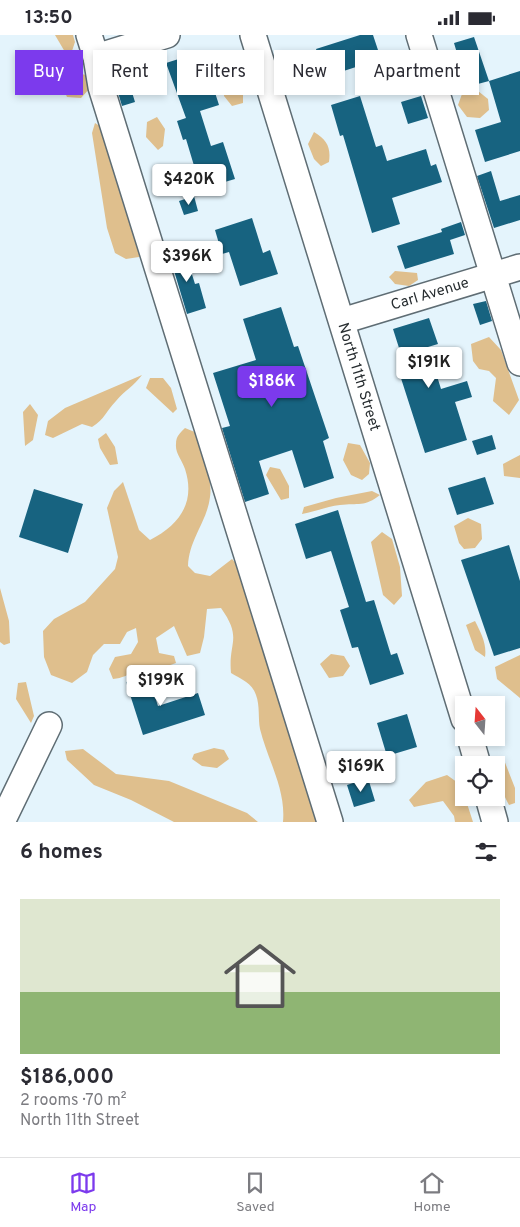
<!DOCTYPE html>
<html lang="en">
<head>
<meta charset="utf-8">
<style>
  body { margin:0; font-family:Overpass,sans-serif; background:#f7f7f7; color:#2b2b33; height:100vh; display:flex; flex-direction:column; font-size:19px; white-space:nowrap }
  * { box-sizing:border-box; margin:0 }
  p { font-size:16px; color:#7c7c81 }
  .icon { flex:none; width:28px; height:28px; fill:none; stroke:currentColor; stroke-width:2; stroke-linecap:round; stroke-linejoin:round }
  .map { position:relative; height:787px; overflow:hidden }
  .drawer { display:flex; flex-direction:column; background:#fff; flex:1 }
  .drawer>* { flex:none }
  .hud { position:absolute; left:15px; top:15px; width:490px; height:45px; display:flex; gap:10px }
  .needle { width:32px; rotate:343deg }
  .buttons { position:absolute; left:455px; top:661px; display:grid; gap:10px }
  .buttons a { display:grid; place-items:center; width:50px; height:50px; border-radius:0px; background:#fff; box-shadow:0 2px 8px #0003; font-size:25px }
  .price { position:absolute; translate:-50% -42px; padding:0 11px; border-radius:5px; background:#fff; color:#222; font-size:16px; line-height:32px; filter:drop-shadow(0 1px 2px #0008) }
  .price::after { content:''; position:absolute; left:50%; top:30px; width:15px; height:11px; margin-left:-8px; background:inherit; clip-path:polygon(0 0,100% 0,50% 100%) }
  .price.selected { background:#7c3aed; color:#fff }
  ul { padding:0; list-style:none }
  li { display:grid; align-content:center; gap:10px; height:265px; padding:0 20px }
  li span { display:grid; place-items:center; height:155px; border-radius:0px; color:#555 }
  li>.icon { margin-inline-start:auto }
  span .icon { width:90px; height:90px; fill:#fffc; stroke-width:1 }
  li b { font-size:21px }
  h2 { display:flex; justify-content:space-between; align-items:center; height:60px; padding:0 20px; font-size:21px }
  .tag { padding:0 18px; border-radius:0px; background:#fff; box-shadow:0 2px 8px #0003; font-size:18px; line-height:45px }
  .tag.selected { background:#7c3aed; color:#fff }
  .status { display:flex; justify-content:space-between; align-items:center; height:35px; padding:0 25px; background:#fff; direction:ltr }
  .status svg { height:14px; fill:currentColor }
  .tab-bar { display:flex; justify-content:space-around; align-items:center; height:70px; border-top:1px solid #e1e1e2; background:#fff; font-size:14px; color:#7c7c81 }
  .tab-bar a { display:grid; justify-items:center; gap:2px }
  .tab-bar .selected { color:#7c3aed }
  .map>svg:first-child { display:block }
  .green { fill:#dfbf8d }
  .building { fill:#176380 }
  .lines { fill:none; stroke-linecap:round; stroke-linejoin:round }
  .minor-casing { stroke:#5f6d74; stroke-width:28 }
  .minor { stroke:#fff; stroke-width:25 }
  .labels { text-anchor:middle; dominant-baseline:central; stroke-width:5; stroke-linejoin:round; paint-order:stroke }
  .street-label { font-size:15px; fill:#282e31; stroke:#e4f4fc }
</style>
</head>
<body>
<div class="status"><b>13:50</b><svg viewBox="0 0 49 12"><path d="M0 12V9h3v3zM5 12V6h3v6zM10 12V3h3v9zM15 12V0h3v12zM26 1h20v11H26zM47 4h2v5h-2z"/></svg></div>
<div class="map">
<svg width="520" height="787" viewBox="0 0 520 787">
  <rect width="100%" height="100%" fill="#e4f4fc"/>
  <path class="green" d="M55 0H73L75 7 72 16 65 17Z
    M72 37 86 40 90 53 81 63 67 62 61 49Z
    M235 44 243 53V68L232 71 224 61 225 47Z
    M478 56 488 64 489 75 480 83 467 82 458 70 462 59Z
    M157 82 165 94 163 111 158 115 146 102 147 87Z
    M95 88 103 93 142 215 139 222 126 224 115 218 107 193 92 98Z
    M314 97C327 105 331 112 329 127L321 131 314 124 308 109Z
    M177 134 185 144 182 154 172 158 164 152V140Z
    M395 236 417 238 418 245 409 251 395 249 389 242Z
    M489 302 501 315 519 365 509 380 493 366 496 343 489 336 479 334 473 326 471 309Z
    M142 340C134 351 124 356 116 366 106 376 105 384 92 392L82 389 53 403 45 400 48 386 65 373Z
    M150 343H163L171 353 177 374 173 378 146 353Z
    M30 369 38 380 33 405 25 411 23 377Z
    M185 393 197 398C202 414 213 445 210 462 207 487 189 504 188 531L195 538 210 541 232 524 240 533 318 787H283C286 754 268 726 260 694 258 684 260 670 256 660 252 648 241 644 231 638 228 607 243 604 221 573L207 574 204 602 200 618 187 621 174 591 156 603 159 618 174 621 176 628C163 634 149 631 136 636 127 640 123 643 113 644L109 634 115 622 131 619 138 607 136 593 127 597 120 609H104L93 620 87 637 72 648 51 640 44 622 43 596 54 584 85 567 115 534 118 522 107 473 114 456 123 447 139 495 150 505C179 490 196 468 185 434 182 425 175 418 176 409 176 401 180 398 185 393Z
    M106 398 115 412 118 429 110 430 100 413 98 404Z
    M348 408 360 410 370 428 369 439 362 445 351 440 343 425Z
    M520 420V443L504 441 503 429Z
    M270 432 280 434 289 451V463L281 465 266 440Z
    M372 456 380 460C365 472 358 468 340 470 327 471 315 477 302 479L304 472 336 463Z
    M468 483 481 489 482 504 475 513 464 514 459 508 454 491Z
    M382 497 392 504 400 532 402 561 394 570 383 560 371 507Z
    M0 553 9 586 10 608 4 610 0 607Z
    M475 586C481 598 487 609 485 622L475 615 466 590Z
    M331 619 344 621 350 631 343 641 329 643 320 629Z
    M520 620V663L497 644 495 632Z
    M26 647 34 681 31 688 16 664 18 648Z
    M214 713 224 715 229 724 217 733 202 731 192 724 194 719Z
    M83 714 116 739 169 746 247 778 258 787H174L131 765 94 750 67 725 65 716Z
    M494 725H504L515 753V768L509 770C502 756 496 746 496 730H493Z
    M447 740 461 750 473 787H455L454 781 443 766 414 772 409 765 426 747Z"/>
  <path class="building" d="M360 0H373L381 24 370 27 379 55 364 60 356 32 325 42 316 14Z
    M474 2 489 46 474 50 465 23 459 25 454 8Z
    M207 15 215 40 210 42 219 70 200 76 211 111 223 107 235 144 201 154 186 104 183 105 177 86 186 83 166 28Z
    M520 36V116L485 127 475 95 501 87 489 46Z
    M127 41 135 67 122 71 114 44Z
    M360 61 376 112 382 110 387 126 426 114 431 131 436 129 442 147 392 163 400 189 372 198 343 100 340 101 331 70Z
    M421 61 428 83 408 89 401 67Z
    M491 136 500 166 520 160V185L494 193 477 141Z
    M194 161 198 176 184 180 179 166Z
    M252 183 263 218 270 215 278 239 240 251 229 217 222 219 215 195Z
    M461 187 465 200 450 205 454 219 405 234 397 211 442 197 441 194Z
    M184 214 195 249 199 248 206 273 187 279 169 219Z
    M486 266 492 286 480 290 473 269Z
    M281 272 294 312 298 311 329 403 323 406 334 443 304 453 292 415 259 426 269 459 245 467 222 393 230 391 213 338 256 325 243 284Z
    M429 283 438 309 428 312 441 354 467 346 472 362 455 367 467 405 425 418 399 337 406 335 393 294Z
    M492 400 496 414 477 420 472 406Z
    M485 442 494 469 457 480 448 453Z
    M34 454 83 469 68 518 19 502Z
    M338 475 366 567 374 565 391 620 397 618 404 639 370 650 358 612 352 613 340 575 349 572 331 516 306 524 295 489Z
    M509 510 520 546V613L494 621 461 525Z
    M148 640 158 671 198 658 205 680 143 700 126 647Z
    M407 679 417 712 387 721 377 688Z
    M368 743 375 766 354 772 347 750Z"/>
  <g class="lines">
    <g class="minor-casing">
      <g id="minor">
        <path d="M89 0 96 22 101 52 330 787"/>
        <path id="s1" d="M253 0 464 684"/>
        <path d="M419 0 520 328"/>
        <path d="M96 22 167 0"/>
        <path id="s2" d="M342 286 520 232"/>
        <path d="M470 702 478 730"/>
        <path d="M488 762 495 787"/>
        <path d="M2 787 49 690"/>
      </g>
    </g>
    <use href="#minor" class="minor"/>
  </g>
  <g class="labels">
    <g class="street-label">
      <text stroke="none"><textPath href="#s2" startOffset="92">Carl Avenue</textPath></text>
      <text stroke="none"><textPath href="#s1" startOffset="358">North 11th Street</textPath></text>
    </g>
  </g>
</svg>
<div class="buttons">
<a><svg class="needle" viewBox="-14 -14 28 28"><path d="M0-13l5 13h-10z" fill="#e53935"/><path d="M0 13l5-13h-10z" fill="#7c7c81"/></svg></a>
<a><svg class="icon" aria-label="locate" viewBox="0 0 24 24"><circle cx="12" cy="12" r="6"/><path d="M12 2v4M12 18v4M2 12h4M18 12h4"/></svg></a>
</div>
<b class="price" style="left:189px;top:171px">$420K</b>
<b class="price" style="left:187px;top:248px">$396K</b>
<b class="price" style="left:429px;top:354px">$191K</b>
<b class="price selected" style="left:272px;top:373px">$186K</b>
<b class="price" style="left:161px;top:672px">$199K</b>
<b class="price" style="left:361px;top:758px">$169K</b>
<div class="hud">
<a class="tag selected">Buy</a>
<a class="tag">Rent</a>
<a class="tag">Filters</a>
<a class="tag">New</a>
<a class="tag">Apartment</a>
</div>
</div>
<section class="drawer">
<h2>6 homes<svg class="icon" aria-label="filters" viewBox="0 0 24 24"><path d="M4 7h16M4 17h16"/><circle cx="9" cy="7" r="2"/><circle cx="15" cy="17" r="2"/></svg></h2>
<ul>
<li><span style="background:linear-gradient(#dfe7d0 60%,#8fb573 0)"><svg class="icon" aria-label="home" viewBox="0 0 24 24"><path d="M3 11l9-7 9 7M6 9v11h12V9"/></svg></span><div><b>$186,000</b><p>2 rooms · 70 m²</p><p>North 11th Street</p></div></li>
</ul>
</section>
<nav class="tab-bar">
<a class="selected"><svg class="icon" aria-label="map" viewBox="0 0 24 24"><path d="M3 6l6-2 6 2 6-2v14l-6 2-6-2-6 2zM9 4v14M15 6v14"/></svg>Map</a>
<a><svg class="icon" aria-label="saved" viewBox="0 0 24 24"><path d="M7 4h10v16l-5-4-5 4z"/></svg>Saved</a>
<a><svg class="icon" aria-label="home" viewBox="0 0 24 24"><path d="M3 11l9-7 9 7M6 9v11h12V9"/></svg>Home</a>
</nav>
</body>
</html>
